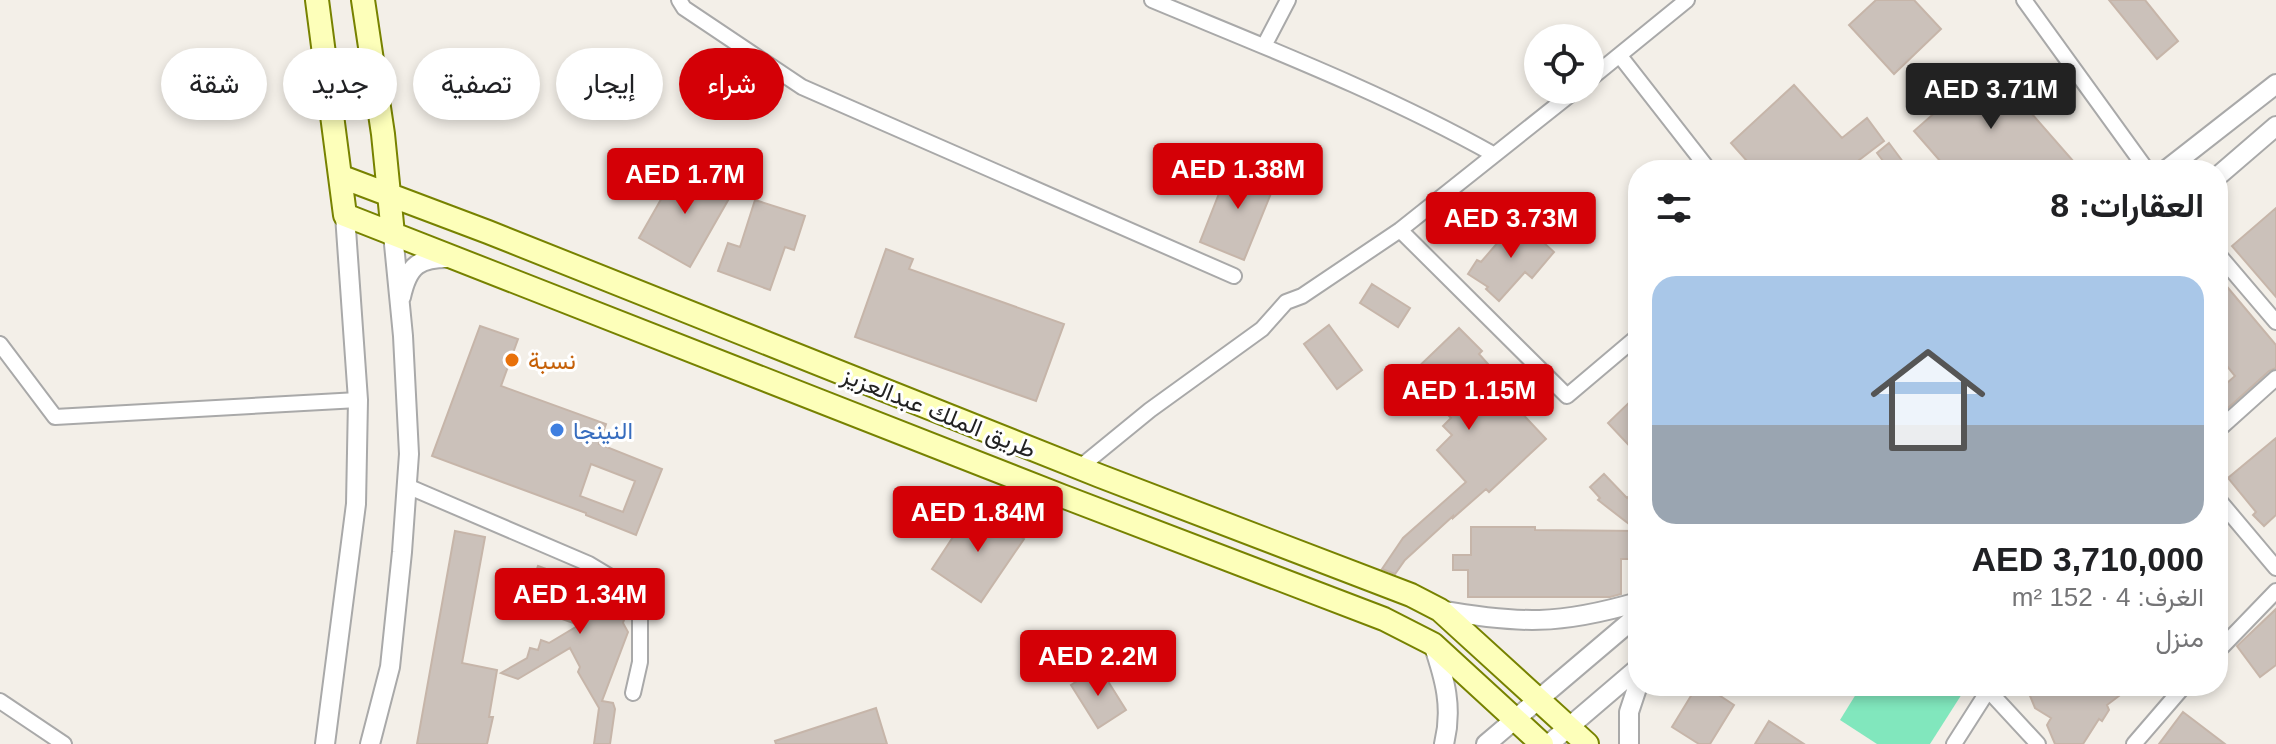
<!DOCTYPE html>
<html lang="ar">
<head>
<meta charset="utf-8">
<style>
  body { margin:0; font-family:Arial,Vazirmatn,sans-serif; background:#f2f2f2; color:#202124; direction:rtl; height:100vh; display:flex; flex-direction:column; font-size:30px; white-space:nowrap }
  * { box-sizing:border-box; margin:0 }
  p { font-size:26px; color:#757577 }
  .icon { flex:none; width:44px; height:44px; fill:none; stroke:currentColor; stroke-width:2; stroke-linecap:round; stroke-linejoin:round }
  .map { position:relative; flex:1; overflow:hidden; direction:ltr }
  .details { position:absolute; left:1628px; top:160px; width:600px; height:536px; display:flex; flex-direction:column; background:#fff; border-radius:32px; box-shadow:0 4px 12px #0003; direction:rtl }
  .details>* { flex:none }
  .top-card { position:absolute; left:24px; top:48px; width:760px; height:72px; direction:rtl; display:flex; gap:16px }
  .tools { position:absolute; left:1524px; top:24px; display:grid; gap:16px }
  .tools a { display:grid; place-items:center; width:80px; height:80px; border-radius:50%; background:#fff; box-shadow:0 4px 12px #0003; font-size:40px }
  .price { position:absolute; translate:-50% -68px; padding:0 18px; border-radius:8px; background:#d40006; color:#fff; font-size:26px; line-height:52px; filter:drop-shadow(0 2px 4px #0008) }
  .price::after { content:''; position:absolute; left:50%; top:48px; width:24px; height:18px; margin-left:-12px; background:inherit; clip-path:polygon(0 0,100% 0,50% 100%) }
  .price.selected { background:#222; color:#fff }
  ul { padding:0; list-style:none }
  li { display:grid; align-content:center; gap:16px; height:424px; padding:0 24px }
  li span { display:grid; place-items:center; height:248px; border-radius:24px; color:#555 }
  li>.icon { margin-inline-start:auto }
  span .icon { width:144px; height:144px; fill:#fffc; stroke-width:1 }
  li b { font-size:34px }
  h2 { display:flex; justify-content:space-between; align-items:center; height:96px; padding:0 24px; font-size:34px }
  .chip { padding:0 28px; border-radius:36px; background:#fff; box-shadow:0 4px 12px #0003; font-size:28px; line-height:72px }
  .chip.selected { background:#d40006; color:#fff }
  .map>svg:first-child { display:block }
  .pitch { fill:#81e7bd }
  .building { fill:#cbc1ba; stroke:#c6b5a9; stroke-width:2; fill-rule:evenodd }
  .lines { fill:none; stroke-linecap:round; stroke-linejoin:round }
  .minor-casing { stroke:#a9a9a9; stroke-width:18 }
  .tertiary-casing { stroke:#a9a9a9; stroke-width:22 }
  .secondary-casing { stroke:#778200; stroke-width:26 }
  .minor { stroke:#fff; stroke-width:14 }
  .tertiary { stroke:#fff; stroke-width:18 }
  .secondary { stroke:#fdffba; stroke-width:22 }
  .food-dot { fill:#e8710a; stroke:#fff; stroke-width:3 }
  .shop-dot { fill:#3f7fe0; stroke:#fff; stroke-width:3 }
  .labels { text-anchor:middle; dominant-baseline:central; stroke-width:6; stroke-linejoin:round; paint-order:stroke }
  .food-label { font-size:24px; fill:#c56008; stroke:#fff; text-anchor:start }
  .street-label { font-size:24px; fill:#222; stroke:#fff }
  .shop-label { font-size:24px; fill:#366cbe; stroke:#fff; text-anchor:start }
</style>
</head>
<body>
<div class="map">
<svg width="2276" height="744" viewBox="0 0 2276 744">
  <rect width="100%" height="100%" fill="#f3efe8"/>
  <path class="pitch" d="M1861 686H1967L1930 744H1877L1840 720Z"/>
  <path class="building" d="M1876 0H1914L1941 29 1894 74 1849 25Z
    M2109 0H2145L2178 41 2157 59Z
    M1989 65 2081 170H1948L1914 131Z
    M1794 85 1842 138 1867 118 1884 141 1846 170H1755L1731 143Z
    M1889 143 1909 170H1890L1877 153Z
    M1231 163 1276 181 1244 260 1200 242Z
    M680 166 731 195 690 267 639 238Z
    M755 200 805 216 794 250 785 247 770 290 718 271 728 243 740 247Z
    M2276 208V297L2232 246Z
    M1518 219 1554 252 1532 278 1525 272 1499 301 1486 289 1488 287 1468 274 1477 260 1481 262Z
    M886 249 913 259 909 269 1064 324 1036 401 855 337Z
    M2218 276 2276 345V368L2269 371 2218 417V391L2235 376 2218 355Z
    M1372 284 1410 308 1398 327 1360 303Z
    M1329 325 1362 370 1337 389 1304 344Z
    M480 326 518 339 501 386 606 424 599 444 662 469 636 535 586 515V513L432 456ZM591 464 635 481 623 512 580 496Z
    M1459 328 1482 351 1479 354 1496 373 1490 379 1546 439 1489 492 1486 489 1453 518V516L1405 560 1395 574 1382 569 1403 538 1466 482 1437 450 1452 435 1443 426 1451 418 1410 375Z
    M1638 394V455L1608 423Z
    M2276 438V515L2264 526 2253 515 2256 512 2228 478Z
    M1604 474 1627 498 1638 488V559H1621V594L1610 597H1468V570H1453V555H1471V527H1535V530L1638 531 1598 500 1600 498 1590 487Z
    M974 505 1024 539 981 602 932 569Z
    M455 531 485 537 462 663 497 670 489 717H493L487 744H417Z
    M538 566 619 596 627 610 623 623 628 632 602 701 613 703 615 709 610 744H594L599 708 578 672 580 667 570 648 518 679 501 673 527 658 530 648 538 650 541 640 549 643 579 625 531 608 526 599Z
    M2276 609V665L2260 677 2237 646Z
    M1099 667 1126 710 1098 728 1071 685Z
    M1697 686H1705L1734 705 1710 744H1699L1672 727Z
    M2026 686H2132L2107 705 2109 710 2102 721 2099 719 2083 744H2055L2047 725 2051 718 2035 708Z
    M876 708 887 744H776L775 741Z
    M2183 712 2225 744H2159Z
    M1769 721 1804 744H1755Z"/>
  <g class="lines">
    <g class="minor-casing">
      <path id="minor" d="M679 0 684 8 802 87 1234 276
        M1152 0C1267 48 1384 93 1493 154
        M2024 0 2147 170
        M1264 46 1288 0
        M1620 56 1709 170
        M1590 79 1687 0
        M1400 230 1567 396 1638 336
        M2218 254 2276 322
        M0 344 55 417 358 400
        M2218 430 2276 378
        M1079 468 1150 410 1262 329 1286 302 1302 296 1400 230 1576 90
        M407 486 589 564 634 591 640 606V662L633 693
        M2218 499 2276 568
        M2218 651 2276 591
        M1988 690 2038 744
        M0 701 64 744
        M1954 744 1991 686
        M2134 744 2184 686"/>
    </g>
    <g class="tertiary-casing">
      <path id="tertiary" d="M2166 170 2276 84
        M2218 176 2276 126
        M401 297C408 265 419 257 452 258
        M1440 610C1519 624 1560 625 1638 602
        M1433 644C1445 679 1453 708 1444 744
        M325 744 356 504 358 400 345 215
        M370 744 390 667 402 552 409 454 403 336 393 234
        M1486 744 1638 615
        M1549 744 1638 668
        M1629 744V712L1638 685"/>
    </g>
    <g class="secondary-casing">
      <path id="secondary" d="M317 0 345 215 1062 496 1384 619 1433 644 1542 744
        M363 0 383 134 393 234
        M342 177 488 232 1100 476 1411 595 1440 610 1587 744"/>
    </g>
    <use href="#minor" class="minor"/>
    <use href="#tertiary" class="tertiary"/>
    <use href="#secondary" class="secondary"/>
  </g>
  <circle class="food-dot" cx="512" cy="360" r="8"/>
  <circle class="shop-dot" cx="557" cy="430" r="8"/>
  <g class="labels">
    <g class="food-label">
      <text x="528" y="360">نسبة</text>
    </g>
    <g class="street-label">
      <text transform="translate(939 412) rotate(22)">طريق الملك عبدالعزيز</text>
    </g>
    <g class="shop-label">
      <text x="573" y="430">النينجا</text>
    </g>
  </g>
</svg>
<div class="tools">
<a><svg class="icon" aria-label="locate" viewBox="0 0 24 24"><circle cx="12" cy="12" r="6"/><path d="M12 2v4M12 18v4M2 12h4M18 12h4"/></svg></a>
</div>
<b class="price selected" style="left:1991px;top:131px">AED 3.71M</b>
<b class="price" style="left:1238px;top:211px">AED 1.38M</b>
<b class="price" style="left:685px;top:216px">AED 1.7M</b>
<b class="price" style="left:1511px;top:260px">AED 3.73M</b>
<b class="price" style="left:1469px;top:432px">AED 1.15M</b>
<b class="price" style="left:978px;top:554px">AED 1.84M</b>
<b class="price" style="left:580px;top:636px">AED 1.34M</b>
<b class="price" style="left:1098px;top:698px">AED 2.2M</b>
<div class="top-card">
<a class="chip selected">شراء</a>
<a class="chip">إيجار</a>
<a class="chip">تصفية</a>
<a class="chip">جديد</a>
<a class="chip">شقة</a>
</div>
<section class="details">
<h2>العقارات: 8<svg class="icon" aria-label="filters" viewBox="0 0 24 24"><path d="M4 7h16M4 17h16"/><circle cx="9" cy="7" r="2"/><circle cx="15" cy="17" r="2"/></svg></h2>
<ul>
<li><span style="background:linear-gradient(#a9c7e8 60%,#9aa5b1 0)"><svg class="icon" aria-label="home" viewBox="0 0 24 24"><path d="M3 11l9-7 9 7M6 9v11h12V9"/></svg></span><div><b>AED 3,710,000</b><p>الغرف: 4 · 152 m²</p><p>منزل</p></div></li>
</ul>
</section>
</div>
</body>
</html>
